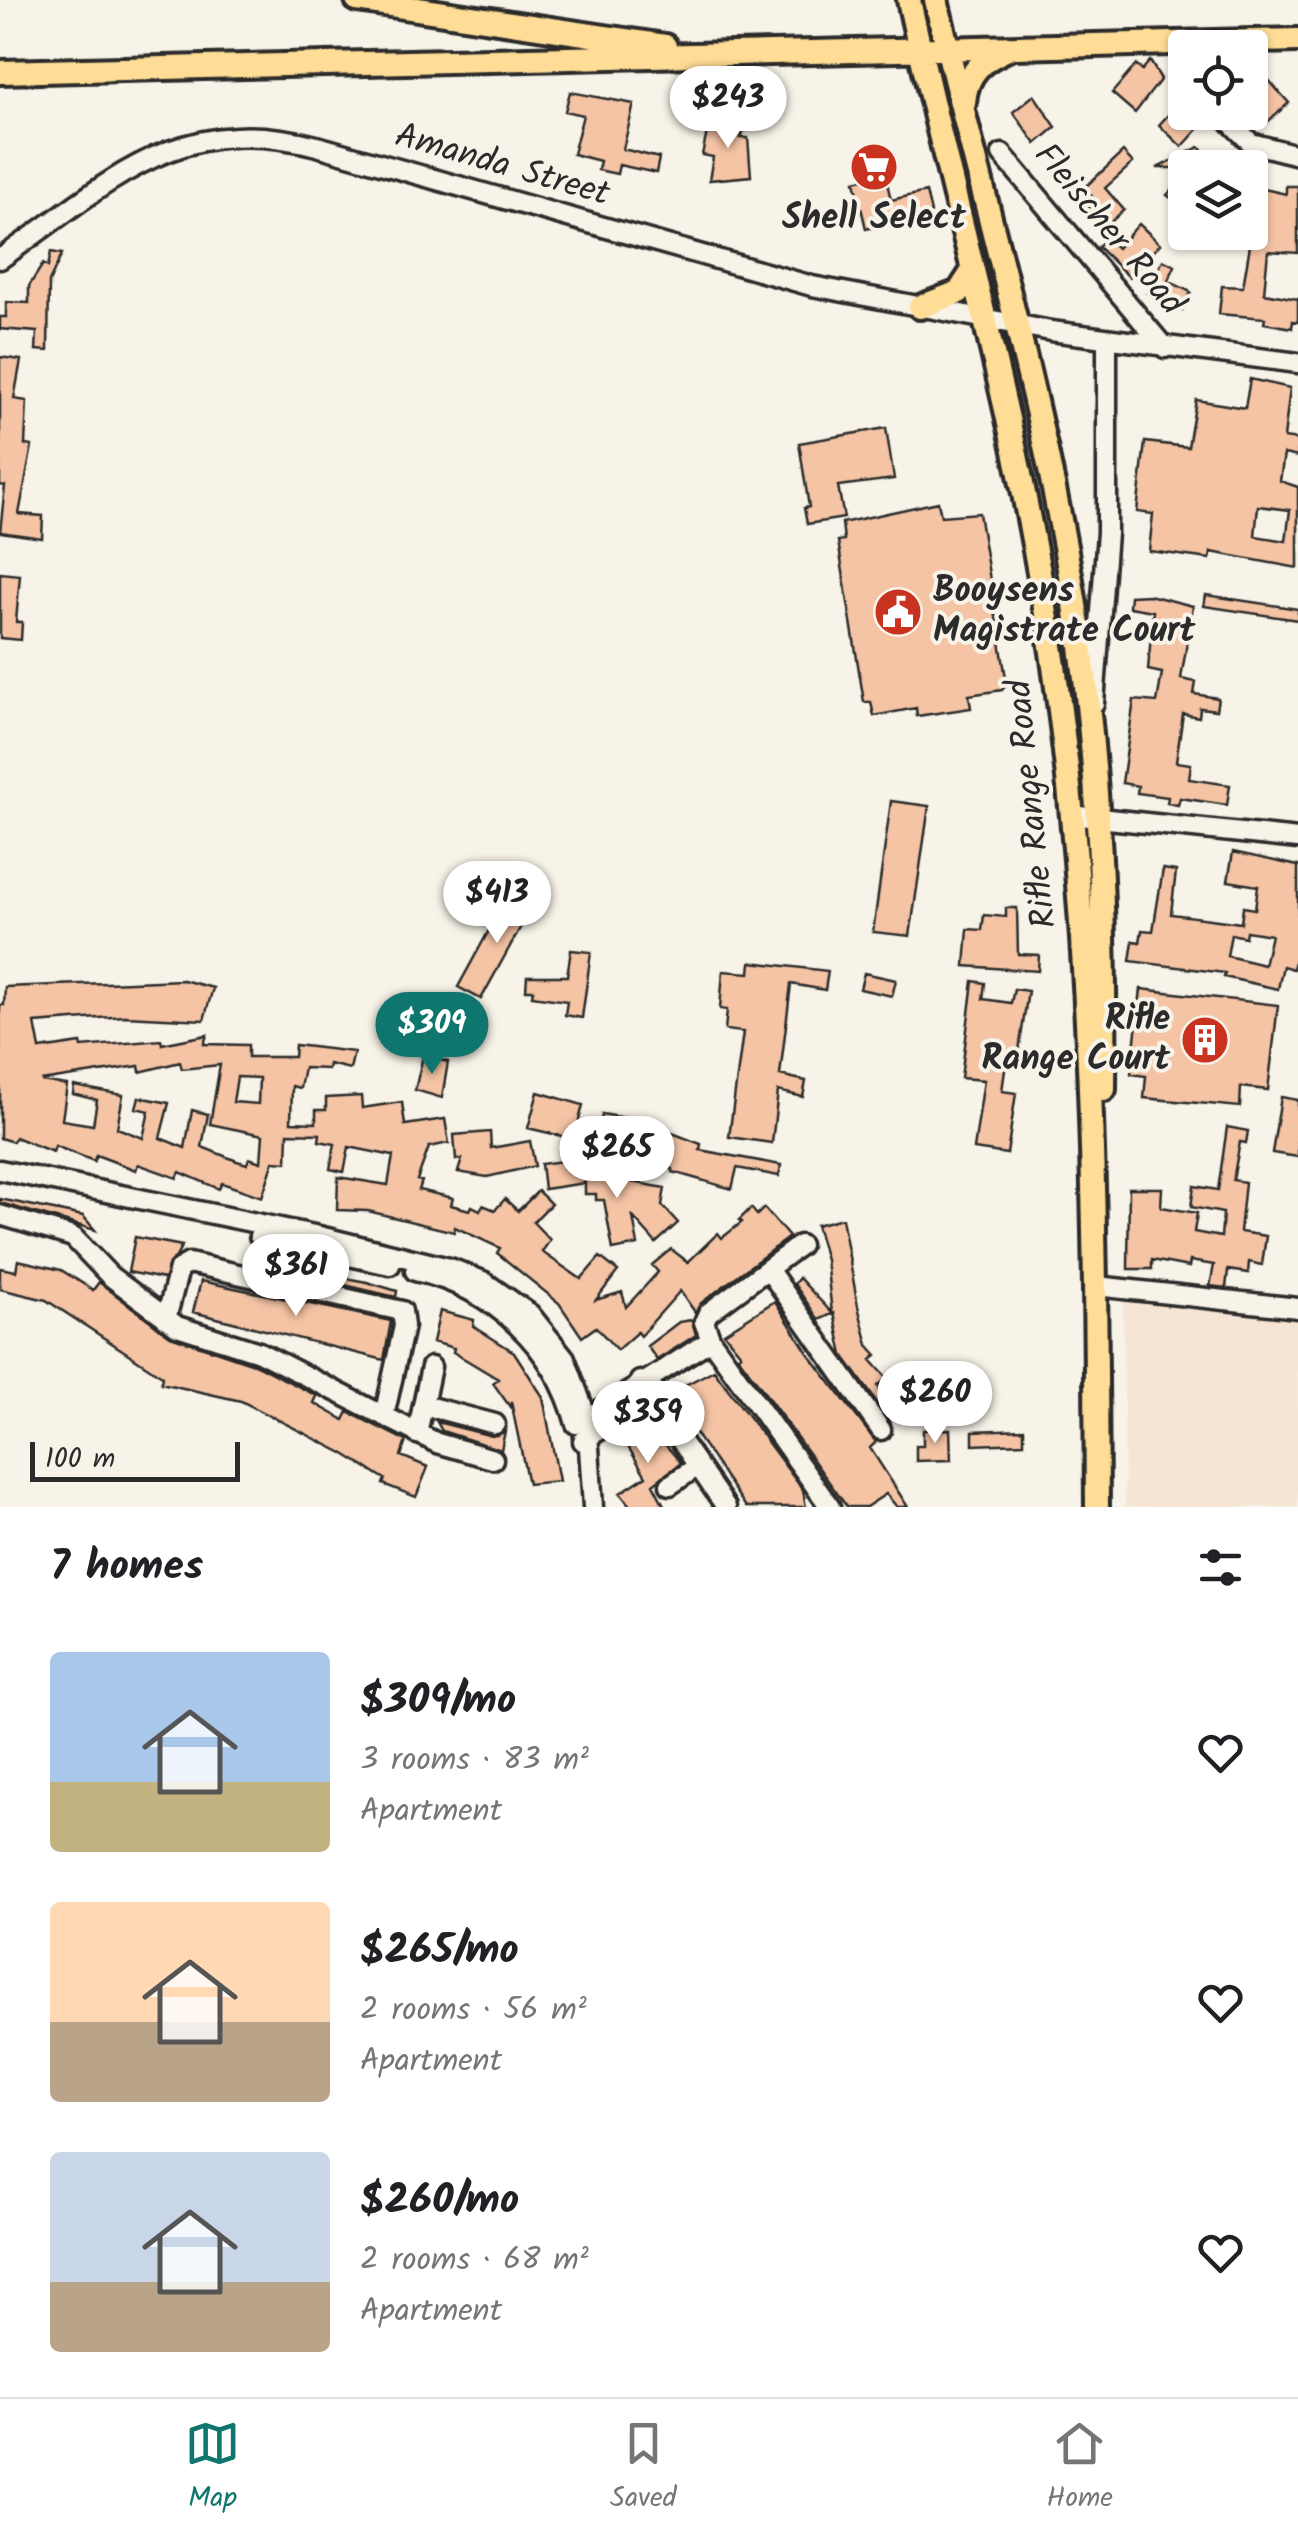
<!DOCTYPE html>
<html lang="en">
<head>
<meta charset="utf-8">
<style>
  body { margin:0; font-family:Kalam,sans-serif; background:#f2f2f2; color:#202124; height:100vh; display:flex; flex-direction:column; font-size:38px; white-space:nowrap }
  * { box-sizing:border-box; margin:0 }
  p { font-size:32px; color:#757577 }
  .icon { flex:none; width:55px; height:55px; fill:none; stroke:currentColor; stroke-width:2; stroke-linecap:round; stroke-linejoin:round }
  .map { position:relative; height:1507px; overflow:hidden }
  .details { display:flex; flex-direction:column; background:#fff; flex:1 }
  .details>* { flex:none }
  .controls { position:absolute; left:1168px; top:30px; display:grid; gap:20px }
  .controls a { display:grid; place-items:center; width:100px; height:100px; border-radius:10px; background:#fff; box-shadow:0 2px 8px #0004; font-size:50px }
  .scale { position:absolute; left:30px; bottom:25px; width:210px; box-sizing:border-box; padding-left:10px; border:5px solid #2b2b2b; border-top:0; font-size:28px; line-height:35px; white-space:nowrap; color:#2b2b2b; -webkit-text-stroke:8px #f7f3e8; paint-order:stroke }
  .price { position:absolute; translate:-50% -85px; padding:0 22px; border-radius:35px; background:#fff; color:#222; font-size:32px; line-height:65px; filter:drop-shadow(0 2px 5px #0008) }
  .price::after { content:''; position:absolute; left:50%; top:60px; width:30px; height:22px; margin-left:-15px; background:inherit; clip-path:polygon(0 0,100% 0,50% 100%) }
  .price.selected { background:#0f766e; color:#fff }
  ul { padding:0; list-style:none }
  li { display:flex; align-items:center; gap:30px; height:250px; padding:0 50px }
  li span { display:grid; place-items:center; flex:none; width:280px; height:200px; border-radius:10px; color:#555 }
  li>.icon { margin-inline-start:auto }
  span .icon { width:120px; height:120px; fill:#fffc; stroke-width:1 }
  li b { font-size:42px }
  h2 { display:flex; justify-content:space-between; align-items:center; height:120px; padding:0 50px; font-size:42px }
  .dock { display:flex; justify-content:space-around; align-items:center; height:140px; border-top:2px solid #e0e0e0; background:#fff; font-size:28px; color:#757577 }
  .dock a { display:grid; justify-items:center; gap:5px }
  .dock .selected { color:#0f766e }
  .map>svg:first-child { display:block }
  .built { fill:#f6e5d4 }
  .building { fill:#f5c4a5; stroke:#2b2b2b; stroke-width:2.5; fill-rule:evenodd }
  .lines { fill:none; stroke-linecap:round; stroke-linejoin:round }
  .minor-casing { stroke:#2b2b2b; stroke-width:25 }
  .major-casing { stroke:#2b2b2b; stroke-width:30 }
  .minor { stroke:#f7f3e8; stroke-width:18 }
  .major { stroke:#ffdd96; stroke-width:22 }
  .labels { text-anchor:middle; dominant-baseline:central; stroke-width:8; stroke-linejoin:round; paint-order:stroke }
  .street-label { font-size:35px; fill:#2b2b2b; stroke:#f7f3e8 }
  .poi-label { font-size:35px; font-weight:bold; fill:#2b2b2b; stroke:#f7f3e8 }
</style>
</head>
<body>
<div class="map">
<svg width="1298" height="1507" viewBox="0 0 1298 1507">
  <rect width="100%" height="100%" fill="#f7f3e8"/>
  <filter id="ink" filterUnits="userSpaceOnUse"><feTurbulence type="fractalNoise" baseFrequency=".01" numOctaves="2"/><feDisplacementMap in="SourceGraphic" scale="20" xChannelSelector="R" yChannelSelector="G"/><feConvolveMatrix kernelMatrix="1 2 1 2 8 2 1 2 1" color-interpolation-filters="sRGB"/></filter>
  <g filter="url(#ink)">
    <path class="built" d="M1123 1297 1298 1320V1507H1125Z"/>
    <path class="building" d="M1250 59 1289 103 1264 125 1250 109Z
      M1150 61 1161 79 1135 113 1112 93 1136 65 1142 70Z
      M570 92 634 104 623 149 659 158 656 173 619 165 617 174 598 170 600 161 573 154 583 115 565 111Z
      M1034 95 1056 127 1036 144 1013 112Z
      M1177 105 1200 127 1182 147 1159 125Z
      M723 117 746 126 741 138H748L751 176 709 180 713 157 702 155 709 123 722 126Z
      M1199 147 1220 168H1185V208L1167 195 1184 177 1175 168H1157Z
      M1123 152 1133 163 1105 188 1124 210 1103 229 1086 210 1096 201 1084 188Z
      M885 174 891 200 926 192 931 213 866 229 855 181Z
      M1286 186H1298V253L1268 251 1264 293 1298 299V322L1293 321 1292 328 1264 323 1265 318 1219 314 1222 286 1243 287 1252 233 1250 192 1255 187 1286 194Z
      M1139 224 1160 244 1129 277 1098 247 1106 238 1117 248Z
      M51 252 62 254 49 282 48 351 36 350 37 332 0 329V317H6V302L29 303V286L43 264 48 267Z
      M1163 260 1175 266 1168 281 1191 292 1182 310 1147 293Z
      M0 357 21 360 14 399 27 401 25 445 32 446 19 514 43 516 42 538 0 532 5 486 0 485Z
      M1250 379 1290 388 1284 438 1298 440V457L1284 454 1280 481 1298 487V568L1211 552 1210 559 1149 551 1153 514 1137 512 1145 442 1188 447 1196 400 1245 408ZM1258 506 1290 510 1286 541 1255 536Z
      M886 428 894 479 838 486 844 518 807 524 804 508 809 507 799 443Z
      M938 502 941 516 979 513 1007 684 1002 690 969 695 971 708 917 716 916 708 874 716 871 702H864L838 541 844 540 842 523Z
      M0 573 20 575 16 622H22L21 640 0 638Z
      M1149 595 1193 606 1181 679 1196 682 1194 694 1218 698 1216 710 1200 708 1199 717 1183 714 1176 762 1191 764 1189 779 1230 785 1227 805 1180 798 1178 805 1167 803 1168 797 1137 793 1138 786 1122 783 1134 700 1157 702 1162 673 1148 670 1153 611 1129 607 1130 596Z
      M1206 595 1298 609V620L1204 606Z
      M891 801 929 806 910 936 873 932Z
      M1233 852 1298 866V948L1293 969 1283 966 1278 989 1224 977 1225 973 1130 961 1133 941 1140 942 1142 930 1153 931 1163 869 1176 871 1171 914 1241 923 1243 907 1255 909 1258 886 1228 881ZM1246 931 1271 935 1264 965 1227 956 1231 934 1245 937Z
      M525 889 542 896 535 915 529 912 481 999 458 987 499 912 513 920Z
      M1006 908H1017L1018 954 1039 955 1038 971 965 966 968 929 982 930 984 915 1006 917Z
      M571 950 591 952 582 1018 565 1015 567 1001 532 996 533 990H526L527 976H567Z
      M751 962 828 971 825 990 791 984 780 1075 806 1081 803 1097 778 1091 772 1143 729 1137 743 1032 725 1030 727 1010 720 1009 723 971 750 973Z
      M864 973 896 980 892 996 860 989Z
      M183 980 213 988 204 1020 125 1016 35 1023 40 1049 81 1043 82 1047 161 1040 162 1044 207 1035 204 1044 248 1045V1057H294L295 1045 354 1052 350 1069 329 1064 328 1069 304 1068 300 1088 292 1086 291 1122 316 1123V1110H326V1098L361 1096 362 1108 402 1102 405 1125 445 1119 449 1143 429 1147 417 1180 422 1181 419 1190 453 1198 451 1205 470 1210 472 1206 480 1210 483 1205 495 1210 505 1199 518 1211 538 1191 551 1204 533 1222 550 1240 542 1252 581 1279 600 1257 618 1271 596 1300 622 1292 626 1307 658 1272 652 1265 671 1249 688 1262 718 1233 722 1238 742 1222 739 1220 751 1208 757 1215 764 1208 789 1237 701 1303 695 1312 680 1291 640 1336 637 1332 617 1350 596 1327 582 1337 559 1303 497 1253 500 1248 455 1227 454 1232 368 1211 337 1210 338 1177 388 1185 393 1156 349 1147 344 1172 330 1169 335 1144 319 1141 320 1134 288 1133 287 1162 274 1161 262 1197 222 1183 219 1189 180 1172 177 1178 138 1164 136 1170 96 1155 94 1161 55 1146 53 1152 15 1137 13 1142 0 1138V1005H4L5 987ZM180 1062 182 1069 220 1065 210 1124 263 1135 261 1162 249 1158 247 1164 237 1161 202 1147 208 1114 192 1110 185 1148 160 1138 169 1103 139 1097 136 1108 149 1111 143 1138 117 1128 123 1095 74 1086 73 1094 97 1100 93 1125 62 1120 67 1085 41 1081 139 1066 140 1072ZM237 1077 259 1078 258 1104 233 1102Z
      M973 981 985 983 983 999 1011 1003 1014 989 1028 991 1017 1064 1006 1063 1002 1091 1016 1093 1007 1154 974 1149 984 1080 961 1078Z
      M1141 989 1278 1005 1268 1090 1241 1087 1240 1107 1144 1098 1146 1076 1131 1074Z
      M423 1056 448 1062 442 1098 415 1090Z
      M538 1092 583 1105 574 1139 528 1128Z
      M1281 1097 1298 1100V1157L1272 1153Z
      M602 1114 632 1119 627 1153 598 1145Z
      M1227 1127 1248 1131 1246 1143 1240 1142 1233 1180 1245 1182 1240 1232 1266 1236 1262 1265 1249 1262 1248 1273 1228 1270 1226 1288 1210 1286 1214 1265 1190 1261 1189 1267 1152 1260V1269H1128L1129 1188H1162L1161 1207 1197 1213 1194 1232 1221 1237 1223 1213 1191 1207 1194 1186 1218 1190Z
      M667 1131 701 1144 700 1150 781 1165 779 1176 737 1168 732 1189 673 1172V1169L655 1164Z
      M490 1132 491 1148 530 1141 535 1166 487 1177 458 1172 462 1159 456 1160 454 1135Z
      M576 1159 578 1173 621 1171V1180L665 1188 662 1205 678 1223 656 1243 633 1217 638 1245 613 1250 604 1200H596V1194H585V1183L544 1189 541 1164Z
      M0 1199 83 1216 95 1230 0 1203Z
      M842 1218 858 1306 868 1345 877 1355 871 1360 887 1378 878 1386 893 1414 888 1418 843 1355 834 1313 819 1320 794 1284 799 1278 832 1313 826 1260 816 1225Z
      M135 1237 182 1246 164 1279 128 1272Z
      M18 1260 61 1270 93 1290 99 1282 170 1336 254 1364 317 1396 314 1403 344 1420 348 1412 406 1441 401 1456 428 1467 416 1497 383 1484 385 1479 343 1453 241 1401 161 1383 162 1376 46 1300 0 1289V1268L16 1271Z
      M302 1270 367 1282 397 1291 396 1297 301 1275Z
      M201 1281 391 1321 384 1360 193 1312Z
      M775 1301 808 1353 876 1442 870 1448 908 1507H897L886 1494 866 1507H847L738 1356 741 1354 724 1333Z
      M440 1311 474 1320 473 1326 514 1352 543 1397 559 1481 528 1484 511 1402 510 1407 493 1383 498 1379 453 1352 454 1348 433 1342Z
      M692 1320 696 1335 657 1360 647 1346 679 1322Z
      M714 1370 803 1490 806 1507H746L668 1394Z
      M437 1422 492 1436 505 1431 501 1450 442 1431Z
      M646 1422 681 1463 653 1484 665 1507H631L620 1493 646 1476 622 1437Z
      M950 1429 951 1460 916 1461V1446H923V1430Z
      M1024 1429V1443L973 1445V1431Z"/>
    <g class="lines">
      <g class="minor-casing">
        <path id="minor" d="M1220 112 1251 143 1298 155
          M1002 154 1165 348
          M0 259C109 184 175 110 317 146L812 286 1051 331 1298 363
          M1094 703 1107 533V339
          M1070 815 1298 839
          M0 1170 319 1236 453 1269 483 1281 530 1314 565 1358 587 1418 593 1507
          M0 1215 73 1237 110 1276 177 1326 259 1352 437 1443 493 1459
          M259 1236 390 1265
          M800 1245 708 1313 704 1322 711 1340 830 1507
          M768 1269 881 1430
          M415 1271C493 1288 555 1346 576 1424
          M1096 1286 1298 1308
          M166 1319 179 1269 189 1263 402 1311 404 1326 384 1416
          M640 1381 726 1507
          M423 1405 495 1424
          M581 1422 711 1340
          M417 1434 431 1367
          M583 1441 650 1397 654 1389
          M670 1485 698 1466"/>
      </g>
      <g class="major-casing">
        <path id="major" d="M357 0 665 46
          M909 0C954 207 1014 411 1047 620 1094 913 1095 1211 1097 1507
          M936 0C983 201 1043 401 1075 605 1100 765 1106 927 1104 1089
          M0 72 1298 40
          M964 103C966 72 982 60 1010 48
          M920 307 959 292 972 272"/>
      </g>
      <use href="#minor" class="minor"/>
      <use href="#major" class="major"/>
    </g>
  </g>
  <defs>
    <g id="supermarket-disc" transform="scale(2.5)"><circle r="9.5" fill="#c8321e" stroke="#f7f3e8"/><path d="M-6-5.5h2.5l.6 2H6L4.5 2H-2.5L-4.4-4H-6ZM-1.5 3.2a1.3 1.3 0 1 0 .1 0ZM3 3.2a1.3 1.3 0 1 0 .1 0Z" fill="#fff"/></g>
    <g id="civic-disc" transform="scale(2.5)"><circle r="9.5" fill="#c8321e" stroke="#f7f3e8"/><path d="M-.6-6.5H3V-4.5H.6V-3L4-1V1h2V6H-6V1h2V-1L-.6-3ZM-1.2 2.5V6h2.4V2.5Z" fill="#fff"/></g>
    <g id="building-disc" transform="scale(2.5)"><circle r="9.5" fill="#c8321e" stroke="#f7f3e8"/><path d="M-4-6H4V6H1V3H-1V6H-4ZM-2.5-4.3h1.7v1.8h-1.7ZM.8-4.3h1.7v1.8H.8ZM-2.5-1h1.7V.8h-1.7ZM.8-1h1.7V.8H.8Z" fill="#fff"/></g>
  </defs>
  <g fill-rule="evenodd">
    <use href="#supermarket-disc" x="874" y="167"/>
    <use href="#civic-disc" x="898" y="612"/>
    <use href="#building-disc" x="1205" y="1040"/>
  </g>
  <g class="labels">
    <g class="street-label">
      <text transform="translate(502 166) rotate(16)">Amanda Street</text>
      <text transform="translate(1108 230) rotate(50)">Fleischer Road</text>
      <text transform="translate(1033 804) rotate(-96)">Rifle Range Road</text>
    </g>
    <g class="poi-label">
      <text x="874" y="219">Shell Select</text>
      <text x="933" y="592" text-anchor="start">Booysens<tspan x="933" dy="40">Magistrate Court</tspan></text>
      <text x="1170" y="1020" text-anchor="end">Rifle<tspan x="1170" dy="40">Range Court</tspan></text>
    </g>
  </g>
</svg>
<div class="controls">
<a><svg class="icon" aria-label="locate" viewBox="0 0 24 24"><circle cx="12" cy="12" r="6"/><path d="M12 2v4M12 18v4M2 12h4M18 12h4"/></svg></a>
<a><svg class="icon" aria-label="layers" viewBox="0 0 24 24"><path d="M12 4l9 5-9 5-9-5zM3 14l9 5 9-5"/></svg></a>
</div>
<div class="scale">100 m</div>
<b class="price" style="left:728px;top:151px">$243</b>
<b class="price" style="left:497px;top:946px">$413</b>
<b class="price selected" style="left:432px;top:1077px">$309</b>
<b class="price" style="left:617px;top:1201px">$265</b>
<b class="price" style="left:296px;top:1319px">$361</b>
<b class="price" style="left:935px;top:1446px">$260</b>
<b class="price" style="left:648px;top:1466px">$359</b>
</div>
<section class="details">
<h2>7 homes<svg class="icon" aria-label="filters" viewBox="0 0 24 24"><path d="M4 7h16M4 17h16"/><circle cx="9" cy="7" r="2"/><circle cx="15" cy="17" r="2"/></svg></h2>
<ul>
<li><span style="background:linear-gradient(#a9c7e8 65%,#c2b280 0)"><svg class="icon" aria-label="home" viewBox="0 0 24 24"><path d="M3 11l9-7 9 7M6 9v11h12V9"/></svg></span><div><b>$309/mo</b><p>3 rooms · 83 m²</p><p>Apartment</p></div><svg class="icon" aria-label="heart" viewBox="0 0 24 24"><path d="M12 20l-8-8c-3-5 5-10 8-4 3-6 11-1 8 4z"/></svg></li>
<li><span style="background:linear-gradient(#ffd9b3 60%,#b9a48a 0)"><svg class="icon" aria-label="home" viewBox="0 0 24 24"><path d="M3 11l9-7 9 7M6 9v11h12V9"/></svg></span><div><b>$265/mo</b><p>2 rooms · 56 m²</p><p>Apartment</p></div><svg class="icon" aria-label="heart" viewBox="0 0 24 24"><path d="M12 20l-8-8c-3-5 5-10 8-4 3-6 11-1 8 4z"/></svg></li>
<li><span style="background:linear-gradient(#c9d6e8 65%,#b9a48a 0)"><svg class="icon" aria-label="home" viewBox="0 0 24 24"><path d="M3 11l9-7 9 7M6 9v11h12V9"/></svg></span><div><b>$260/mo</b><p>2 rooms · 68 m²</p><p>Apartment</p></div><svg class="icon" aria-label="heart" viewBox="0 0 24 24"><path d="M12 20l-8-8c-3-5 5-10 8-4 3-6 11-1 8 4z"/></svg></li>
</ul>
</section>
<nav class="dock">
<a class="selected"><svg class="icon" aria-label="map" viewBox="0 0 24 24"><path d="M3 6l6-2 6 2 6-2v14l-6 2-6-2-6 2zM9 4v14M15 6v14"/></svg>Map</a>
<a><svg class="icon" aria-label="saved" viewBox="0 0 24 24"><path d="M7 4h10v16l-5-4-5 4z"/></svg>Saved</a>
<a><svg class="icon" aria-label="home" viewBox="0 0 24 24"><path d="M3 11l9-7 9 7M6 9v11h12V9"/></svg>Home</a>
</nav>
</body>
</html>
